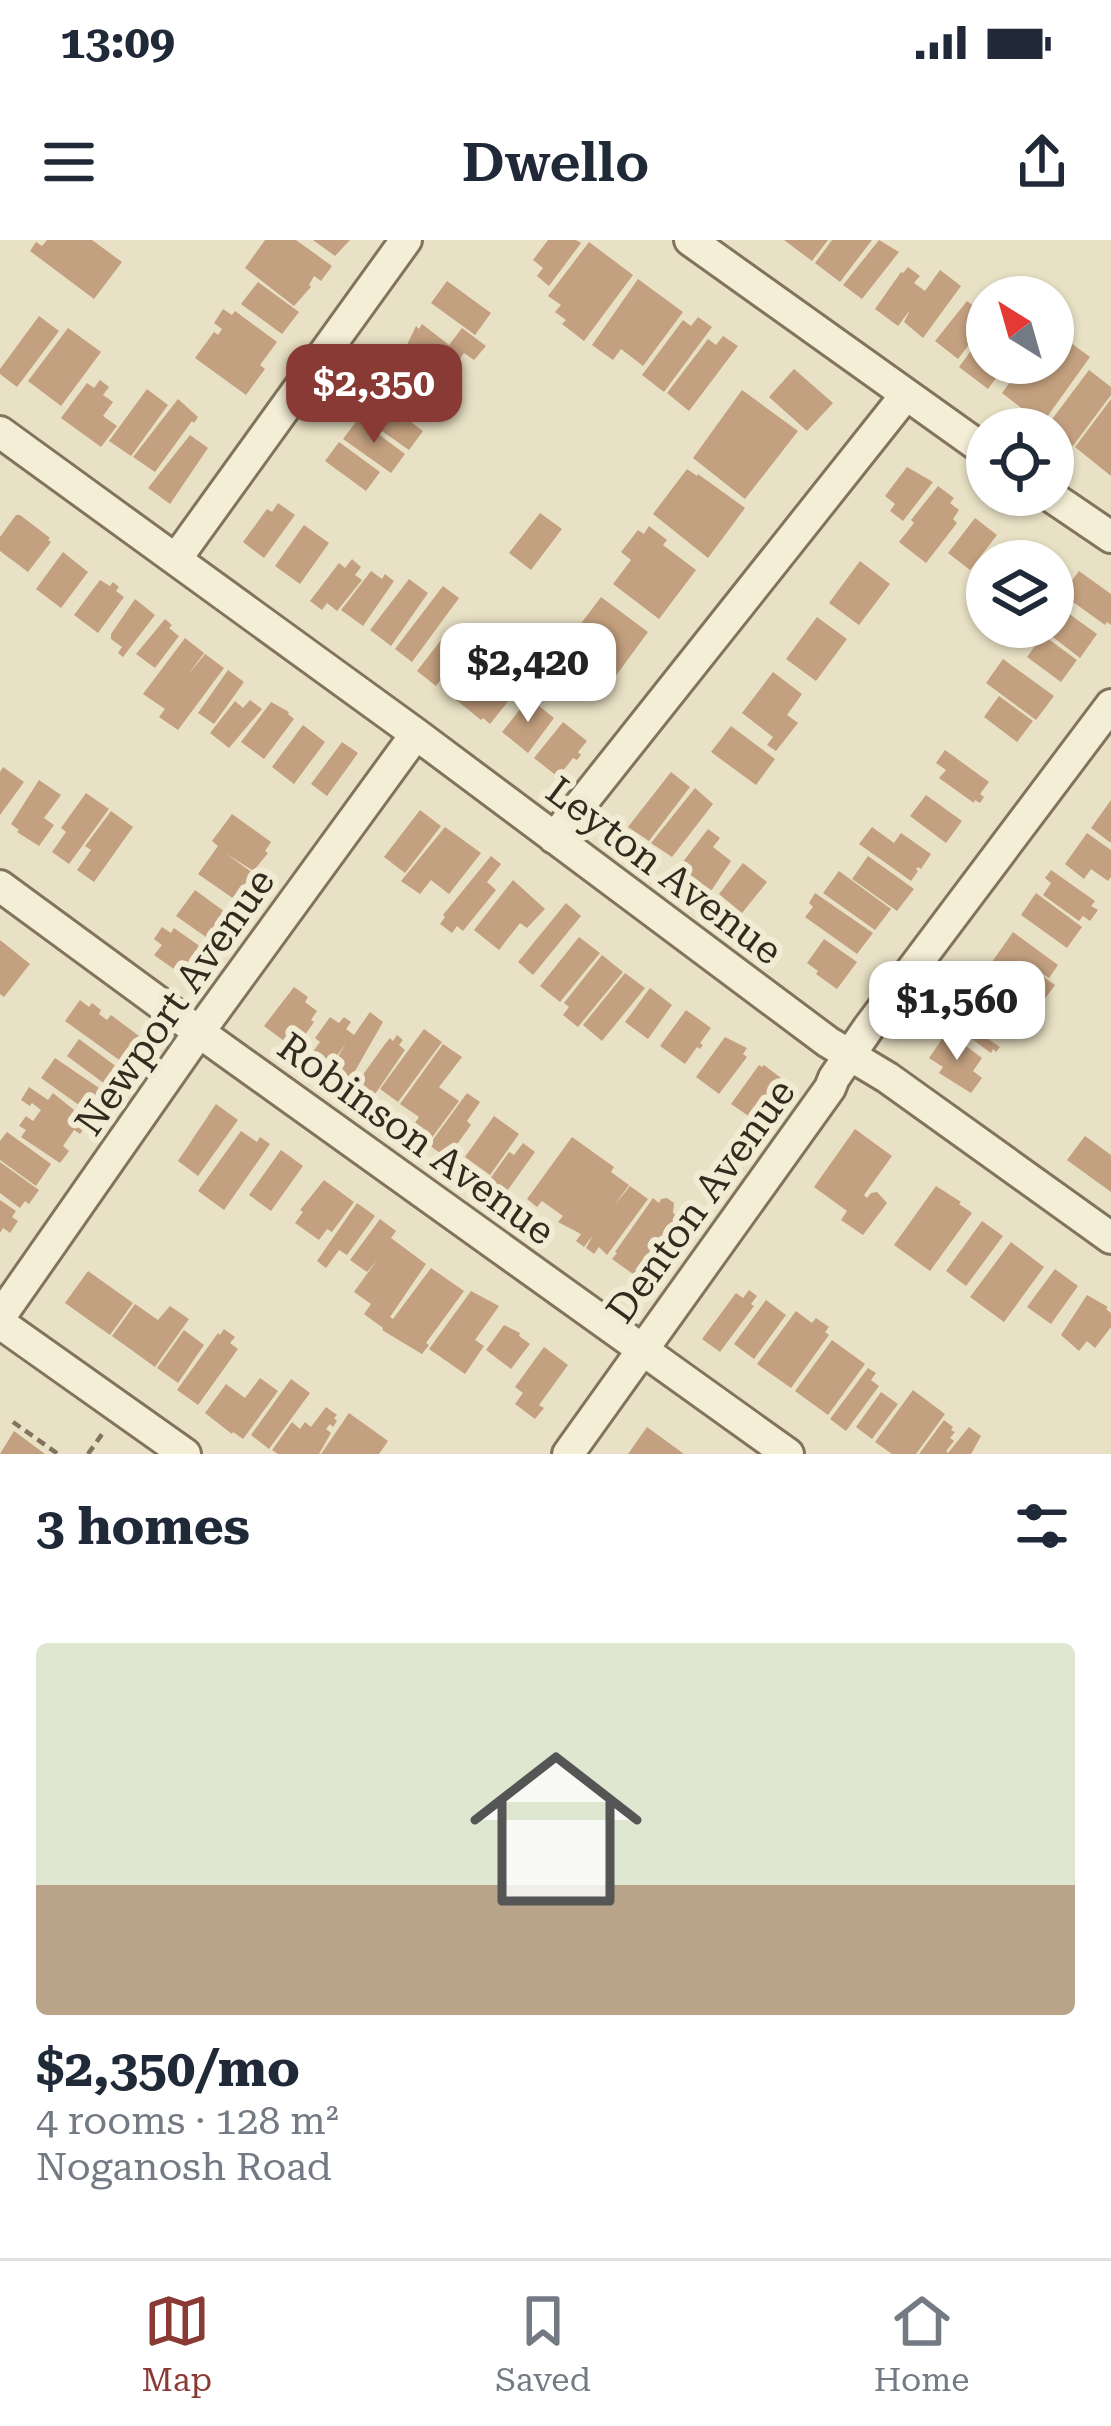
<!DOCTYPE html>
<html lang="en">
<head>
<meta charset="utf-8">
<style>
  body { margin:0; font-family:"Roboto Serif",serif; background:#f2f2f3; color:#1f2937; height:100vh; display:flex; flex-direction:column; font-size:45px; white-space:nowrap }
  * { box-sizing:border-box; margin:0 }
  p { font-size:39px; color:#747a83 }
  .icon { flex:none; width:66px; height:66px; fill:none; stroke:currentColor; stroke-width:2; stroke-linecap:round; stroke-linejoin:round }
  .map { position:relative; height:1214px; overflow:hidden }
  .sheet { display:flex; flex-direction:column; background:#fff; flex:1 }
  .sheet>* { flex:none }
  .needle { width:78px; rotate:323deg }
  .tools { position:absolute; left:966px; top:36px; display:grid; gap:24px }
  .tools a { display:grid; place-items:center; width:108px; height:108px; border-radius:50%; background:#fff; box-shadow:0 3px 9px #0004; font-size:60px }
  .price { position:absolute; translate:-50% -102px; padding:0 27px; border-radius:24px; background:#fff; color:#222; font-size:39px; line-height:78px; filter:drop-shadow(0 3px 6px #0008) }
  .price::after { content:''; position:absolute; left:50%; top:72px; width:36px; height:27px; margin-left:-18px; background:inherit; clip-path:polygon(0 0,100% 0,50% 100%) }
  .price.selected { background:#8a3a34; color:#fff }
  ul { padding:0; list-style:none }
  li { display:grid; align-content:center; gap:24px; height:636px; padding:0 36px }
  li+li { border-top:3px solid #e0e1e3 }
  li span { display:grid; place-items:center; height:372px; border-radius:12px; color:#555 }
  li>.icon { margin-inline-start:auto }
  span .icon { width:216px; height:216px; fill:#fffc; stroke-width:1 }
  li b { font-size:51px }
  h2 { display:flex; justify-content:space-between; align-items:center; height:144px; padding:0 36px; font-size:51px }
  .status { display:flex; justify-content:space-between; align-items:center; height:84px; padding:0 60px; background:#fff; direction:ltr }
  .status svg { height:33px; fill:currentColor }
  header { display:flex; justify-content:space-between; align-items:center; height:156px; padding:0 36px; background:#fff; font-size:54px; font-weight:600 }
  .tabs { display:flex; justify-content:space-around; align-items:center; height:168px; border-top:3px solid #e0e1e3; background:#fff; font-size:33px; color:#747a83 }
  .tabs a { display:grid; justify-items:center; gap:6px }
  .tabs .selected { color:#8a3a34 }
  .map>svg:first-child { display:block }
  .building { fill:#c3a07f }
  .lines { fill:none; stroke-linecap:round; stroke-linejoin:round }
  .minor-casing { stroke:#82735d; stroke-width:36 }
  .path { stroke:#82735d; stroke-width:4.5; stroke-dasharray:9 6; stroke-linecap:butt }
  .minor { stroke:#f5eed7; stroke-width:30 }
  .labels { text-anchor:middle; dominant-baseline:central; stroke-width:12; stroke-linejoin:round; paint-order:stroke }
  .street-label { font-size:39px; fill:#342b1f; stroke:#f1ebd4 }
</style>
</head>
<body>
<div class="status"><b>13:09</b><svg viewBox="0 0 49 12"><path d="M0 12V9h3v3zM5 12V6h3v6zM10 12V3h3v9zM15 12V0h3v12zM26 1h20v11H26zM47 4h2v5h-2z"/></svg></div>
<header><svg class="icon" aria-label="menu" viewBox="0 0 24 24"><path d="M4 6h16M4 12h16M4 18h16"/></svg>Dwello<svg class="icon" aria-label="share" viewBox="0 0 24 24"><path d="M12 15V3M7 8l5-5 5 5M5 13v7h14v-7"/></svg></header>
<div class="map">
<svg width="1111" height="1214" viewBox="0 0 1111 1214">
  <rect width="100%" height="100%" fill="#e9e1c5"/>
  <path class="building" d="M47 0H92L122 22 94 59 30 11 36 2 42 6Z
    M265 0H296L332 26 321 41 314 36 309 45 311 47 294 66 245 28Z
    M313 0H350L335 16Z
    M548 0H576L581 3 549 46 537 36 543 28 533 20Z
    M784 0H828L812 21Z
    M832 0H872L840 42 815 23Z
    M879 0 899 12 862 59 843 45Z
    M589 2 633 35 584 101 562 84 566 80 555 72 561 65 548 56Z
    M908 27 920 36 914 43 925 51 940 30 961 46 923 98 904 82 910 70 898 86 875 69 901 32 903 33Z
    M638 39 683 72 643 126 621 109 613 120 592 105Z
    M447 41 491 73 475 95 431 63Z
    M258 42 299 72 282 94 241 64Z
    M967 61 987 76V81L958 119 935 101Z
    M223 69 232 75 235 71 277 102 260 125 265 129 246 155 195 118 214 92 218 95 222 89 214 83Z
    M39 76 59 91 17 147 0 134V129Z
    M698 77 712 87 664 152 642 135 683 80 691 86Z
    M422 84 449 105 462 88 486 106 474 120 464 113 448 135 407 105 416 86 419 89Z
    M68 88 101 112 61 166 28 141Z
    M987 89V123H1007L988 149 959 127Z
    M723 96 738 106 689 171 667 153 708 99 716 105Z
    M1053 100 1066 110 1071 103 1090 117 1042 184 1002 153 1024 123H1053Z
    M794 129 833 163 807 191 769 157Z
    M1089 130 1111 147V155L1073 206 1047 186Z
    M392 131 432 161 417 181 377 150Z
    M100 140 109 147 103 155 113 162 103 176 117 186 101 207 61 178 87 143 94 148Z
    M147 149 168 165 131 216 109 201Z
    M742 150 798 191 745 259 693 218Z
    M375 155 423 191 409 210 359 175Z
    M178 159 198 177 194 183 192 181 155 232 133 217Z
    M1111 159V236L1075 207Z
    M358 179 405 214 391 233 343 199Z
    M190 195 208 208 170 264 148 248Z
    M339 202 380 232 366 251 325 221Z
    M907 227 933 242 903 281 890 271 895 264 885 256Z
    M687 229 697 236 698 234 745 268 708 318 653 274Z
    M938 246 954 258 950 263 959 270 953 279 957 283 926 323 899 302 914 283 911 280Z
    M278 263 295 275 264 318 243 302 267 269 272 272Z
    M540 273 562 289 531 330 509 313Z
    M16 275H20L50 298 48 300 51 302 28 332 0 311V297Z
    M975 278 997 295 970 330 948 313Z
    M304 285 329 303 300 344 275 326Z
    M649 286 667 300 663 305 696 330 659 379 613 344 631 320 621 312 638 290 644 294Z
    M63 312 88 332 61 368 36 349Z
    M352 319 361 327 355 335 362 340 337 371 327 363 322 370 310 361 339 323 345 328Z
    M860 321 890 344 859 385 829 363Z
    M371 331 382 339 385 334 394 341 363 386 341 370Z
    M1079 331 1111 354V385L1107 382 1105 385 1062 354Z
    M409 339 428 353 391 406 370 390Z
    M100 340 110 346 113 342 119 347 116 351 124 357 98 393 74 375Z
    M443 346 459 358 412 422 395 409Z
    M601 357 648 392 612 441 564 406Z
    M135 359 155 375 123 417 118 413 122 407 111 399V394Z
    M1061 368 1097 394 1080 418 1045 391 1048 387H1053V380Z
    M817 377 847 399 816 441 786 419Z
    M165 379 172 385 169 388 179 396 155 428 136 414Z
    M1043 395 1077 420 1061 442 1027 417Z
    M185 398 204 413 187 436 205 414 224 428 178 490 159 477 165 469 143 454Z
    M441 400 460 414 436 446 417 431Z
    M472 414 500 436 497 439 503 444 498 450 510 459 490 484 483 478 481 480 444 450Z
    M1003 419 1054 456 1036 480 986 443Z
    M228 430 244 442 214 484 198 473Z
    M773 432 802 454 787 475 798 483 776 511 767 505 773 497 742 473Z
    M999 456 1033 481 1017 502 984 477Z
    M529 458 554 478 528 513 502 492Z
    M250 460 262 469 229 508 210 493 235 461 243 468Z
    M271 462 289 472 288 474 294 479 264 519 241 502Z
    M563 482 587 501 578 512 581 515 577 520 573 518 558 537 534 518Z
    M303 485 325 502 294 544 272 527Z
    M731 486 775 519 756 545 711 512Z
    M342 502 358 513 327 556 311 544Z
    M945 510 989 542 980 554 984 557 980 563 975 560 974 563 939 538 946 530 936 523Z
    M3 527 24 542 0 575V532Z
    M671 532 690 547 649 601 628 587Z
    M39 540 61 555 44 578 54 585 39 606 17 592 19 590 11 584Z
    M695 548 713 564 672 617 651 603Z
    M86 553 109 569 69 624 52 612 66 592 61 588Z
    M926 555 962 581 946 603 910 576Z
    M1111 560V603L1091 588Z
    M420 570 441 586 405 633 384 617Z
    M111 571 133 587 94 642 77 630 91 610 85 606Z
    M232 574 271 602 265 611 268 613 255 629 252 630 225 613 253 633 234 659 198 634 218 606 212 601Z
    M445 587 481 613 449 654 431 640 420 654 401 641Z
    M872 587 894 603 901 593 931 614 921 629 918 627 916 629 918 631 911 641 859 604Z
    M708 589 720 598 713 607 731 621 711 651 700 645 701 643 689 634 692 631 682 623Z
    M1087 593 1111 610V637L1108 641 1091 629 1084 639 1065 624Z
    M491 616 501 624 487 642 496 650 463 691 457 686 452 693 440 684 445 677 443 675Z
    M868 616 914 649 897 671 852 639Z
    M743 623 767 642 742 673 719 654Z
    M1051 630 1095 661 1091 666 1098 670 1090 681 1083 676 1079 681 1043 655 1051 643 1045 638Z
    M839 631 891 669 875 690 823 653Z
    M513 640 545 669 527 688 520 683 499 710 474 690Z
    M195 650 225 672 206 697 176 676Z
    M815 653 873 693 857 714 805 677 813 667 809 663Z
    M1036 653 1082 687 1067 708 1021 675Z
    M566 663 581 676 533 735 518 722Z
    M162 687 171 693 174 688 208 712 188 739 154 715 162 705 154 699Z
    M1013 692 1058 725 1049 738 1039 731 1038 733 1055 745 1044 760 992 722Z
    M579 697 600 713 560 762 540 746Z
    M824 699 857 722 837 749 816 734 818 731 807 723Z
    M0 700 30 724 4 757 0 754Z
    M602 715 623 732 578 787 563 775 569 767 564 763Z
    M991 728 1033 758 1019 779 1010 773 1007 777 967 749 978 733 984 737Z
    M625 733 645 748 602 801 583 785Z
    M294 747 308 757 305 762 317 771 311 780 314 782 295 809 264 786Z
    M650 748 672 765 648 799 625 782Z
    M961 756 1001 783 999 789 988 799 1000 807 996 812 993 809 991 813 951 784 955 779 949 775 950 771Z
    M80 760 89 767 92 763 101 770 99 774 107 780 111 775 147 802 129 827 65 781Z
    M686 770 711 788 700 803 703 805 700 809 697 807 685 824 660 806Z
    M370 772 383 782 351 838 348 836 347 838 330 829 346 804 329 826 312 813 320 802 315 798 330 777 339 783 344 777 351 782 346 789 354 795Z
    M424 789 442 802 398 862 380 849Z
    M947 792 982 818 973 831 982 838 971 853 939 833 943 827 929 818Z
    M397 795 403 800 399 805 405 810 369 863 352 850 385 804 390 798 393 801Z
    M725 797 747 808 743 814 747 817 719 854 696 837Z
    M79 799 121 830 109 847 67 816Z
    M443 804 462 817 439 847 459 861 425 907 407 894 419 877 400 864Z
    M55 818 102 850 96 858 103 862 93 875 41 838Z
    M759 825 762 827 764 825 781 838 779 840 783 844 756 881 731 864Z
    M29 847 48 860 53 853 89 882 80 894 74 890 63 906 69 911 60 923 21 897 26 890 19 886 26 876 33 881 41 870 32 863 30 866 21 860Z
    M467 853 480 862 467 881 471 885 447 918 429 905Z
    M216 864 238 880 198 936 178 921Z
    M494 876 519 894 490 935 465 917Z
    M855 889 892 916 864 955 867 958 871 953 877 952 887 963 863 995 841 980 847 971 814 947Z
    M241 891 257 902 260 897 270 904 224 970 198 951Z
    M7 892 51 924 36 946 0 920V901Z
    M1085 896 1111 915V952L1067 920Z
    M572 897 614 927 611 932 629 945 614 966 630 946 648 959 607 1015 599 1007 594 1014 586 1008 593 995 584 1007 576 1001 581 994 558 982 563 976 542 961 537 967 527 959Z
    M523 903 535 912 502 958 486 946 487 943 509 912 514 915Z
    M281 910 303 926 271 971 249 955Z
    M0 922 39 950 29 964 25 961 20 968 0 953Z
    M324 940 354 962 332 992 327 989 319 1000 295 983 303 972 300 970Z
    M936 946 961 962 959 964 972 973 930 1031 894 1005Z
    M653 958 659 963 661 959 667 958 674 963 673 973 685 982 659 1019 640 1039 612 1019 617 1013 615 1012Z
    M0 960 16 971 12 977 18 981 10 993 3 988 0 993Z
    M357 963 375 976 347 1015 339 1010 326 1028 317 1021Z
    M380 979 396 991 391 998 426 1024 390 1077 393 1079 431 1028 464 1051 426 1103 429 1105 422 1114 382 1090 383 1088 364 1074 371 1064 354 1052 377 1020 367 1032 350 1020Z
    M982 981 1003 996 966 1046 946 1031Z
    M1011 1002 1044 1027 1004 1082 970 1057Z
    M1055 1029 1078 1046 1051 1084 1027 1067Z
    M88 1031 133 1063 110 1095 65 1063Z
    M749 1050 757 1056 751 1064 754 1066 720 1112 702 1099 736 1053 743 1058Z
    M471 1051 499 1066 475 1100 484 1106 465 1134 429 1109Z
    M1087 1055 1108 1067 1106 1069 1111 1073V1087L1095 1108 1087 1101 1079 1111 1061 1095Z
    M766 1060 786 1075 754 1119 734 1104Z
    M135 1064 158 1080 170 1066 189 1079 155 1127 112 1096Z
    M796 1071 812 1083 816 1078 829 1087 825 1092 829 1095 791 1148 757 1124Z
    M504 1085 520 1093 519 1096 530 1104 511 1129 486 1110Z
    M224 1089 235 1097 230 1103 238 1109 198 1165 177 1150 218 1093 220 1095Z
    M184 1090 204 1105 178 1143 157 1128Z
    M832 1100 865 1124 828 1175 795 1151Z
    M544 1107 568 1125 539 1165 544 1168 535 1179 515 1164 523 1153 515 1147Z
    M868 1128 876 1133 871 1140 879 1146 846 1191 830 1179Z
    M260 1138 278 1151 243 1199 233 1192 232 1194 205 1173 226 1144 245 1158Z
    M291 1139 310 1153 269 1209 251 1195Z
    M913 1150 945 1174 916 1214H892L875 1202Z
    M881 1152 898 1164 872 1199 856 1187Z
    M326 1167 337 1175 334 1178 337 1181 333 1187 330 1184 326 1189 331 1193 319 1214H278L272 1210 292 1182 300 1189 305 1182 311 1187Z
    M349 1173 388 1201 379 1214H321Z
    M944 1180 953 1187 951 1190 955 1192 950 1198 954 1201 946 1211 948 1213 969 1187 981 1196 971 1214H919Z
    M647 1187 684 1214H628Z
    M14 1191 45 1214H0Z"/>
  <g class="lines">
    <g class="minor-casing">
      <path id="minor" d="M690 0 987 212
        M0 192 416 494 828 802 888 838 1111 998
        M1049 255 1111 297
        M176 319 406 0
        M554 598 905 156
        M0 646 199 792 788 1214
        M0 1077 199 792 416 494
        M0 1083 185 1214
        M568 1214 830 848 834 838 869 787 1111 465"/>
    </g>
    <path class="path" d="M13 1182 58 1214
      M88 1214 105 1190"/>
    <use href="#minor" class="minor"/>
  </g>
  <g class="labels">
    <g class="street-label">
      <text transform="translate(664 631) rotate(37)">Leyton Avenue</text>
      <text transform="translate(175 762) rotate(-55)">Newport Avenue</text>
      <text transform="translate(416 899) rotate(36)">Robinson Avenue</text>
      <text transform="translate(701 961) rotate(-54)">Denton Avenue</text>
    </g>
  </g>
</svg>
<div class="tools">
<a><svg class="needle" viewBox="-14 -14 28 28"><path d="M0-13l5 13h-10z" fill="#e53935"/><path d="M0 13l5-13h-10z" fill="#747a83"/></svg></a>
<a><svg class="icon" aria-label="locate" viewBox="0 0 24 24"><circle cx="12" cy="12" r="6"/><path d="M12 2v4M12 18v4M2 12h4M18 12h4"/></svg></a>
<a><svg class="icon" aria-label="layers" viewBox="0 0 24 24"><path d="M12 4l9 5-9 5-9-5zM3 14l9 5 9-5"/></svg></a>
</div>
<b class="price selected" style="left:374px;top:206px">$2,350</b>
<b class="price" style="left:528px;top:485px">$2,420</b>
<b class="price" style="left:957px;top:823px">$1,560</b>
</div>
<section class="sheet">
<h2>3 homes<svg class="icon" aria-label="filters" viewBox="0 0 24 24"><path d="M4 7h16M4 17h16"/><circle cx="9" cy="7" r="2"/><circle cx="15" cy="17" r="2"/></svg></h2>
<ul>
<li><span style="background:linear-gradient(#dfe7d0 65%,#b9a48a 0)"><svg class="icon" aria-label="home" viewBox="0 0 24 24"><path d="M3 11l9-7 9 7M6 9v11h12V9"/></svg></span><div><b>$2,350/mo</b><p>4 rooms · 128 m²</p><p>Noganosh Road</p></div></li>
</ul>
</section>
<nav class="tabs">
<a class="selected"><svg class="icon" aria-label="map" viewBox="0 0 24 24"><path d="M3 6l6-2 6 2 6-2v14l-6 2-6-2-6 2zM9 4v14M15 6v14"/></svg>Map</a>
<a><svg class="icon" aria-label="saved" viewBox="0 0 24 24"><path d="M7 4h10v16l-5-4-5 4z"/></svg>Saved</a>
<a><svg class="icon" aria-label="home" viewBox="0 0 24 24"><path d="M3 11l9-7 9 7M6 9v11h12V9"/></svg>Home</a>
</nav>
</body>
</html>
